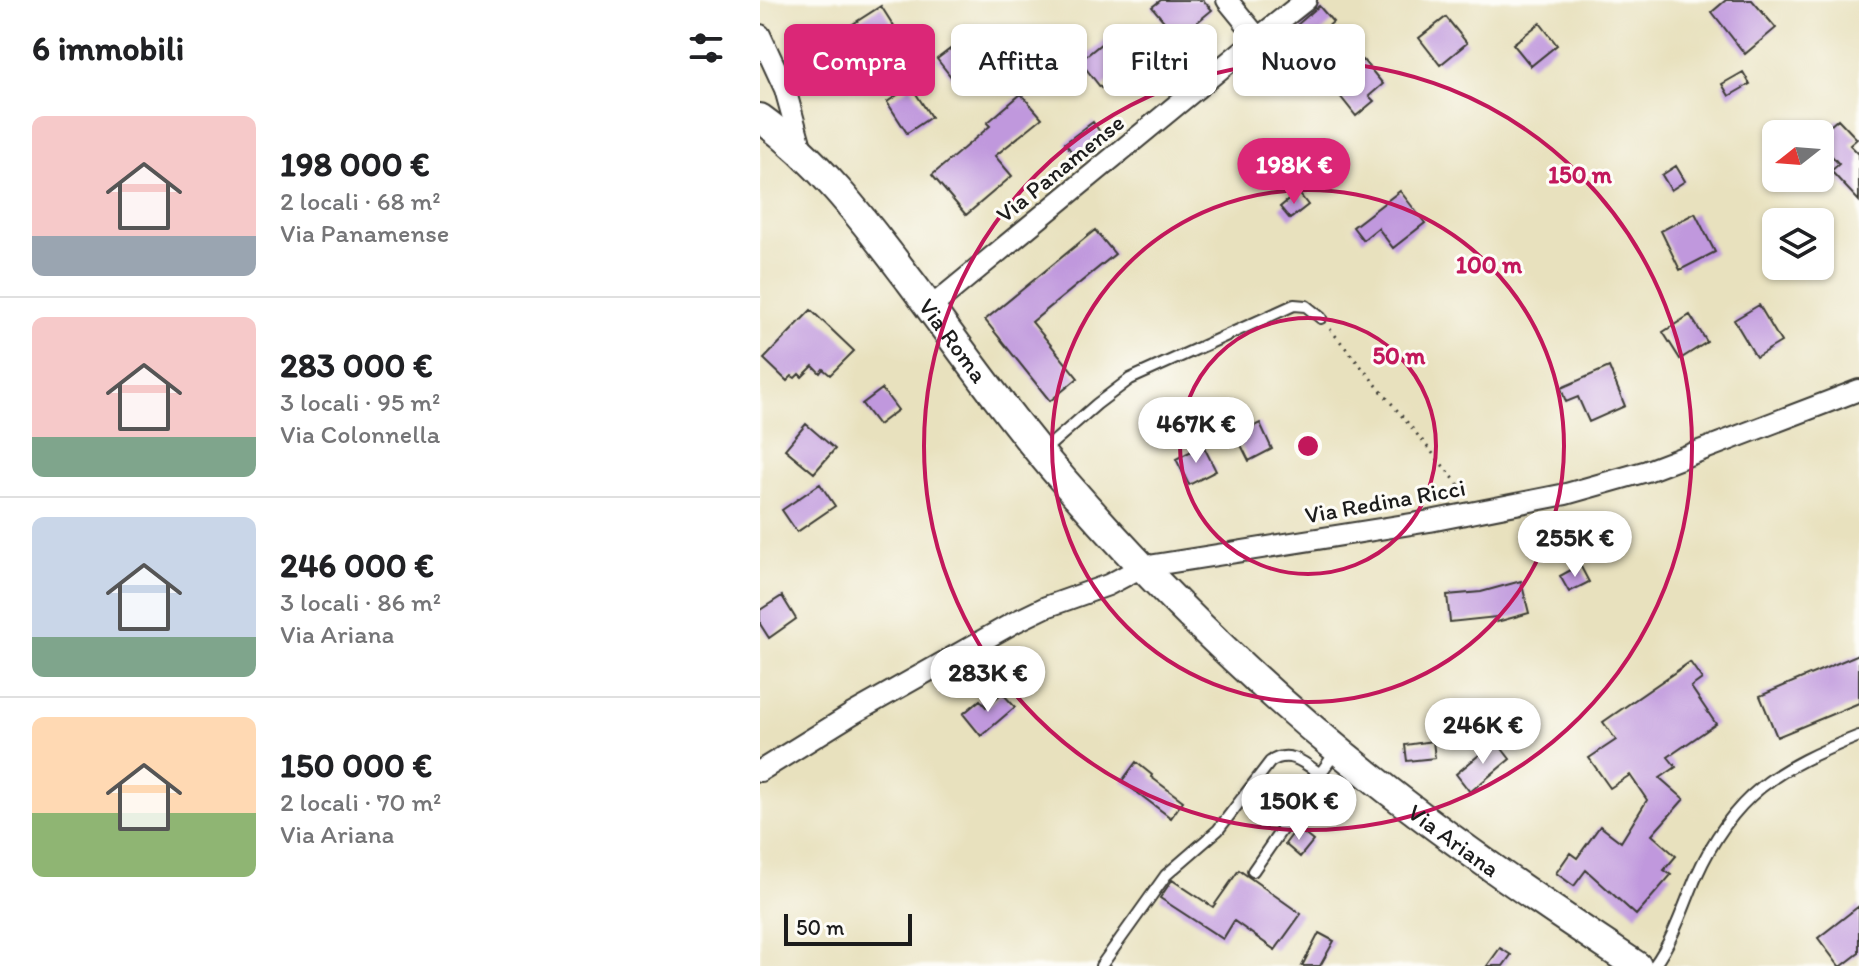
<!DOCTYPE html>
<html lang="it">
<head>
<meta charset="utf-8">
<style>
  body { margin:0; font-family:Itim,sans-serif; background:#f6f6f6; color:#202124; height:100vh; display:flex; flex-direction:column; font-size:30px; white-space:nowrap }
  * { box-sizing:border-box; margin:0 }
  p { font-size:26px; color:#757577 }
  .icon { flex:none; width:44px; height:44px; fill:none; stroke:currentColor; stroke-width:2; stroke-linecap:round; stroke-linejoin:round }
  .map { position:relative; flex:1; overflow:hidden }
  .side { display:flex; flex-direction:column; background:#fff; width:760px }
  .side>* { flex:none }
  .hud { position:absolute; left:24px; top:24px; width:760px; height:72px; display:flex; gap:16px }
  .needle { width:52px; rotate:253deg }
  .buttons { position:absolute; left:1002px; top:120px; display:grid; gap:16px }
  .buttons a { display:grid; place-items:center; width:72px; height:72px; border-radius:12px; background:#fff; box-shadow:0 2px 6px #0004; font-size:40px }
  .scale { position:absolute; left:24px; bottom:20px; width:128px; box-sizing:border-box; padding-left:8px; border:4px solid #1c1c1c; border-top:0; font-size:22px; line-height:28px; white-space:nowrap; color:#1c1c1c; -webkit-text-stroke:6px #fdfcf7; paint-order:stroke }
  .price { position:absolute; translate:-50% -68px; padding:0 18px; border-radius:28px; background:#fff; color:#222; font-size:26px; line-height:52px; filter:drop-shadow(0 2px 4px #0008) }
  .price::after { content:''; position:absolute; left:50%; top:48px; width:24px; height:18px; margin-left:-12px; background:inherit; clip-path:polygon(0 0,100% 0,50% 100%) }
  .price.selected { background:#db2777; color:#fff }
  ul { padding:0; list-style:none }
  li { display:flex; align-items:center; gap:24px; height:200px; padding:0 32px }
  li+li { border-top:2px solid #e0e0e0 }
  li span { display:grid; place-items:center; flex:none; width:224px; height:160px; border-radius:12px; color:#555 }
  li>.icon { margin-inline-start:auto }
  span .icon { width:96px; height:96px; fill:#fffc; stroke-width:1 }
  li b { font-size:34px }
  h2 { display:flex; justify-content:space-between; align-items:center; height:96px; padding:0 32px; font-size:34px }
  .pill { padding:0 28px; border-radius:12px; background:#fff; box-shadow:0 2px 6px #0004; font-size:28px; line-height:72px }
  .pill.selected { background:#db2777; color:#fff }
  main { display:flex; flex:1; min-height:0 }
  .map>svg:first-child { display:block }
  .building { fill:#c098dd }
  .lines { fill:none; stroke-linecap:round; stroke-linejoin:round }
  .lane-casing { stroke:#3b3a34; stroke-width:14 }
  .street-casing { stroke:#3b3a34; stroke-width:24 }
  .secondary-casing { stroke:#3b3a34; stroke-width:32 }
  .path { stroke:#3b3a34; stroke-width:3; stroke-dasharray:2 6; stroke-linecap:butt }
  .lane { stroke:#fff; stroke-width:10 }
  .street { stroke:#fff; stroke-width:20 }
  .secondary { stroke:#fff; stroke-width:28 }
  .ring { fill:none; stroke:#c2185b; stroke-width:4 }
  .labels { text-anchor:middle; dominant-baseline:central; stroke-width:6; stroke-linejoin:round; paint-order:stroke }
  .street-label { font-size:24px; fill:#1c1c1c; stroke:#fdfcf7 }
  .centre { fill:#c2185b; stroke:#fdfcf7; stroke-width:4 }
  .ring-label { font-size:24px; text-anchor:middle; font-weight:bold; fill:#c2185b; stroke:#fdfcf7; stroke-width:6; stroke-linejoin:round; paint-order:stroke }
</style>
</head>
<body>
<main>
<section class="side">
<h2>6 immobili<svg class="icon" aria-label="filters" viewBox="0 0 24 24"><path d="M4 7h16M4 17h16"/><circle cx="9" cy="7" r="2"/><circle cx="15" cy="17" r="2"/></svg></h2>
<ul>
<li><span style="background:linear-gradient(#f6c9c9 75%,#9aa5b1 0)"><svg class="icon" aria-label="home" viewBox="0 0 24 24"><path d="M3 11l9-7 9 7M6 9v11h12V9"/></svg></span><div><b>198 000 €</b><p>2 locali · 68 m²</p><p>Via Panamense</p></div></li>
<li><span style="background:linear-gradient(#f6c9c9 75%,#7fa58c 0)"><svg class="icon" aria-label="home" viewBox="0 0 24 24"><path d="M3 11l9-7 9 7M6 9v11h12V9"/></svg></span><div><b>283 000 €</b><p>3 locali · 95 m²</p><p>Via Colonnella</p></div></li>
<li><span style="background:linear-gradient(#c9d6e8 75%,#7fa58c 0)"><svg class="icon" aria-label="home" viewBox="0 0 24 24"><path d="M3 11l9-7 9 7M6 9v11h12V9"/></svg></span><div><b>246 000 €</b><p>3 locali · 86 m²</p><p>Via Ariana</p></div></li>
<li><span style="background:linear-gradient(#ffd9b3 60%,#8fb573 0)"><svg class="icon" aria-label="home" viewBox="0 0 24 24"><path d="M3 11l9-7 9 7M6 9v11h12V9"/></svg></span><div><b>150 000 €</b><p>2 locali · 70 m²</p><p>Via Ariana</p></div></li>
</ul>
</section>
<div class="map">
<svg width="1099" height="966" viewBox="0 0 1099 966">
  <rect width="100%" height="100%" fill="#fdfcf7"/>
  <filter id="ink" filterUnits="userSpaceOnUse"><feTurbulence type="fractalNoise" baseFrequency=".0125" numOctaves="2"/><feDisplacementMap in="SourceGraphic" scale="16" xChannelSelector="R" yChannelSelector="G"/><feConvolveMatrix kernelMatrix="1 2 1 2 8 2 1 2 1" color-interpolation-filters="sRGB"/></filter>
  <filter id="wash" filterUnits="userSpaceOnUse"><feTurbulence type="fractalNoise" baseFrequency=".006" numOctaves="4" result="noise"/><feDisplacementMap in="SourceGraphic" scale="32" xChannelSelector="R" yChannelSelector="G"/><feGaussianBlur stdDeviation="1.8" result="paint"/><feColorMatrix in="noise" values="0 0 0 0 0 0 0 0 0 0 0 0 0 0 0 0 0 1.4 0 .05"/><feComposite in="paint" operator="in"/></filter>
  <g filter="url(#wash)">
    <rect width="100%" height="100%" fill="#e8e1be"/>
    <g id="blocks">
      <path class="building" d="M401 0H443L452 10 418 38 392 7Z
        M966 0H992L1016 28 985 54 952 12Z
        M121 6 140 36 104 59 85 29Z
        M559 6 573 22 551 41 537 25Z
        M686 17 707 43 680 65 659 38Z
        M780 23 797 45 771 66 753 44Z
        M347 39 368 66 341 88 320 61Z
        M193 47 202 58 204 57 218 74 200 88 177 59Z
        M603 60 623 84 609 96 614 101 596 116 572 86Z
        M983 72 990 84 969 96 962 84Z
        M151 86 171 117 147 133 127 102Z
        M261 94 282 118 235 156 252 176 206 215 172 175 230 126 227 123Z
        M1078 119 1097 139 1090 145 1099 154V201L1071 171 1079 164 1060 143V135Z
        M333 122 345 139 318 160 305 143Z
        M916 166 925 181 911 190 902 175Z
        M640 191 665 223 633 248 618 228 603 240 593 227Z
        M538 192 548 205 530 219 520 207Z
        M935 213 955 252 920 270 901 231Z
        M335 230 355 254 272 322 318 378 290 401 225 320Z
        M999 305 1021 342 996 357 974 320Z
        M51 310 94 351 70 375 63 369 60 373 53 366 42 377 39 374 35 378 32 376 27 381 4 359Z
        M930 315 947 342 920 359 903 332Z
        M849 367 865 406 829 422 818 397 806 402 801 388Z
        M122 389 138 410 118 425 102 404Z
        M500 423 512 449 489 461 476 435Z
        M46 424 75 449 54 473 25 449Z
        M443 445 456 471 429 485 416 459Z
        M60 484 75 506 37 532 22 510Z
        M820 565 829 582 809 592 800 576Z
        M761 581 769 613 737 622 736 617 690 622 687 595 721 592Z
        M22 596 36 619 9 638 0 624V610Z
        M1099 654V703L1017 737 1000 696Z
        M930 662 942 679 931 687 956 724 908 757 916 767 900 778 924 799 892 835 916 856 904 870 911 875 876 915 826 870 814 886 796 873 810 853 817 858 840 826 861 842 887 800 870 775 850 788 829 758 856 740 843 722Z
        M242 693 255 707 221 736 203 714 220 700 226 707Z
        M673 741 675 758 647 761 645 745Z
        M736 741 750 759 710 792 696 774Z
        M376 762 392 775 391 777 423 801 411 818 362 781Z
        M579 790 589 798 578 813 567 805Z
        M537 828 553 841 540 857 525 844Z
        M479 870 541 914 515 950 474 921 463 939 400 898 412 880 453 907Z
        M1099 906V953L1082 966H1079L1058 938Z
        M559 933 574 941 560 966H542Z
        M740 948 751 955 743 966H727Z"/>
    </g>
  </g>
  <g filter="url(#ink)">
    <use href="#blocks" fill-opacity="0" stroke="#3b3a34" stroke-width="2"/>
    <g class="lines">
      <g class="lane-casing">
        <path id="lane" d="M282 452 337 404 370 379 534 305 546 306 561 318
          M493 871 560 774
          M341 966 406 875 458 830 510 762C529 749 545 763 560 774L575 753
          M894 966C914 938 923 908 936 877 973 794 1018 768 1099 736"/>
      </g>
      <g class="street-casing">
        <path id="street" d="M0 35 25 89 43 154
          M498 38 546 0
          M170 308 498 38 467 0
          M0 771 92 714 255 622 286 607 348 585 382 567 670 521 806 494 887 471 1099 390"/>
      </g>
      <g class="secondary-casing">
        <g id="secondary">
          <path id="s1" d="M0 118C61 162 105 222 150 281 200 348 249 418 304 481 399 590 502 691 615 780 699 847 788 907 877 966"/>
        </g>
      </g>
      <path class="path" d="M570 329 708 496"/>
      <use href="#lane" class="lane"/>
      <use href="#street" class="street"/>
      <use href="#secondary" class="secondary"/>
    </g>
  </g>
  <g class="ring">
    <circle cx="548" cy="446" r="128"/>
    <circle cx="548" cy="446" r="256"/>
    <circle cx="548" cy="446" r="384"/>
  </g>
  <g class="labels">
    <g class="street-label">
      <text transform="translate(300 168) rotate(-39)">Via Panamense</text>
      <text stroke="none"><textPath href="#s1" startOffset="296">Via Roma</textPath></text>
      <text transform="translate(625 501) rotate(-10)">Via Redina Ricci</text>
      <text stroke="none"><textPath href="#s1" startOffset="1006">Via Ariana</textPath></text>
    </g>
  </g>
  <circle cx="548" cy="446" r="12" class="centre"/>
  <g class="ring-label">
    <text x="820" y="183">150 m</text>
    <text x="729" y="273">100 m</text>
    <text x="639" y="364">50 m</text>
  </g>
</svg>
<div class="buttons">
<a><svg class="needle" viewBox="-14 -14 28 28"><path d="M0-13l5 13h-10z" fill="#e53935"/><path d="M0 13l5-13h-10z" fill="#757577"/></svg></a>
<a><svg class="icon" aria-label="layers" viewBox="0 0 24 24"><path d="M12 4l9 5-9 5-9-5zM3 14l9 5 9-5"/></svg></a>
</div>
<div class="scale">50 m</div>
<b class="price selected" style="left:534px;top:206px">198K €</b>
<b class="price" style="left:436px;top:465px">467K €</b>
<b class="price" style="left:815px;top:579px">255K €</b>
<b class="price" style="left:228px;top:714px">283K €</b>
<b class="price" style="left:723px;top:766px">246K €</b>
<b class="price" style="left:539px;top:842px">150K €</b>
<div class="hud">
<a class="pill selected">Compra</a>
<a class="pill">Affitta</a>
<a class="pill">Filtri</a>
<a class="pill">Nuovo</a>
</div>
</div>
</main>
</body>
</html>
